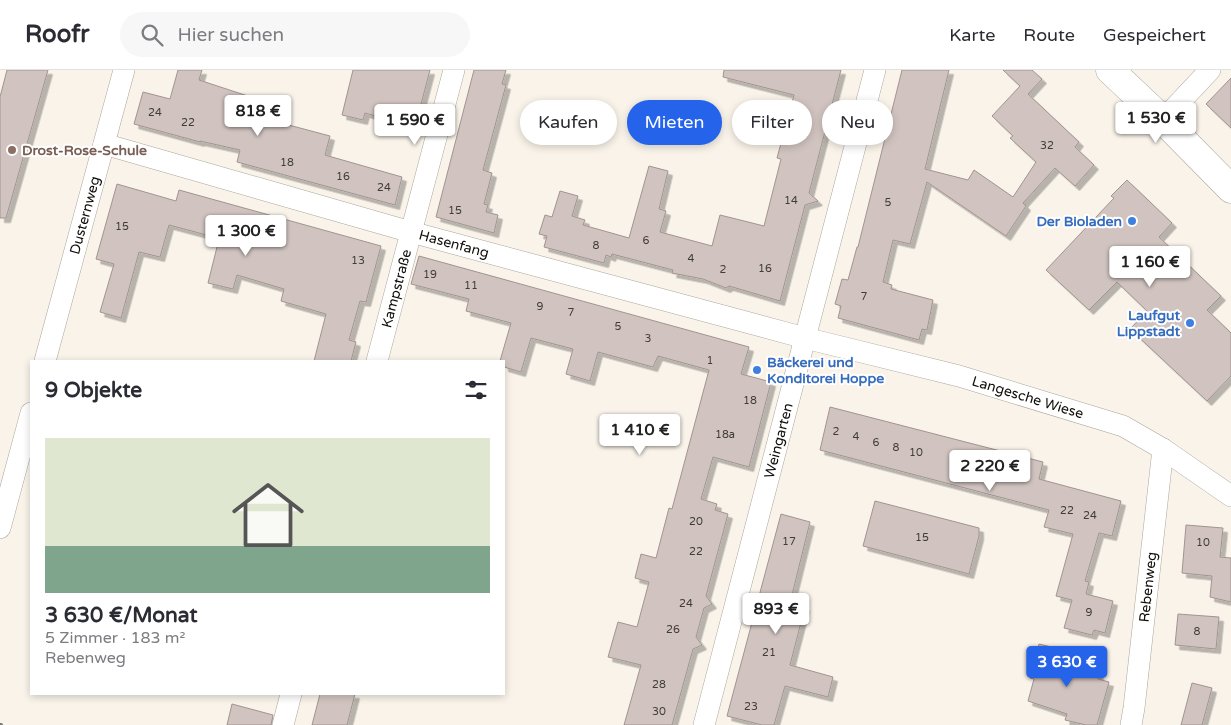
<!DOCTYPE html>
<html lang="de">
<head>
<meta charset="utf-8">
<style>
  body { margin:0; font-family:"Varela Round",sans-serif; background:#f7f7f7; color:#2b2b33; height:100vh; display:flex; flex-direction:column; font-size:19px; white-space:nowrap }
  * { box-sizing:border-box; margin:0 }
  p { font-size:16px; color:#7c7c81 }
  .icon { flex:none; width:28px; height:28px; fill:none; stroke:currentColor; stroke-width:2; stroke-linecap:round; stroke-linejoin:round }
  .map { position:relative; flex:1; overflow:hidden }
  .details { position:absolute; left:30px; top:290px; width:475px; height:335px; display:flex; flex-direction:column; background:#fff; border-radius:0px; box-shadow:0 2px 8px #0003 }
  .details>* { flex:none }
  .guide { position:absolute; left:520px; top:30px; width:475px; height:45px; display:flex; gap:10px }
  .price { position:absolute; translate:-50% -42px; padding:0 11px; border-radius:5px; background:#fff; color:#222; font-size:16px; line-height:32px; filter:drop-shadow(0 1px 2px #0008) }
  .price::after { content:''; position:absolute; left:50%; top:30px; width:15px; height:11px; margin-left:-8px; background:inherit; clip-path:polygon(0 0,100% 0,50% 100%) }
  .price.active { background:#2563eb; color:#fff }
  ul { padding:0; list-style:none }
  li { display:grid; align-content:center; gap:10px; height:265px; padding:0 15px }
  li+li { border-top:1px solid #e1e1e2 }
  li span { display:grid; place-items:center; height:155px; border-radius:0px; color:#555 }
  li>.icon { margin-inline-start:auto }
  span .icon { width:90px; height:90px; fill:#fffc; stroke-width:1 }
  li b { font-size:21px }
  h2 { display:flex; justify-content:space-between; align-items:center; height:60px; padding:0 15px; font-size:21px }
  .chip { padding:0 18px; border-radius:22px; background:#fff; box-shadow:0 2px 8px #0003; font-size:18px; line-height:45px }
  .chip.active { background:#2563eb; color:#fff }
  header { display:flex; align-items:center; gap:30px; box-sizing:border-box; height:70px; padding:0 25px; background:#fff; border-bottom:1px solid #e1e1e2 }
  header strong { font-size:24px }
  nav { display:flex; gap:28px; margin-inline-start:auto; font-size:18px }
  .search { width:350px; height:45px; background:#f7f7f7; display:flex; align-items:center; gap:12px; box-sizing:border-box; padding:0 18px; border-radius:28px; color:#7c7c81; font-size:19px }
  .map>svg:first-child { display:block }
  .building { fill:#d1c4c0; stroke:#a19490; filter:url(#shadow) }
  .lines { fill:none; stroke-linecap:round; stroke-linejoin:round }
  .street-casing { stroke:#aca69c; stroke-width:22 }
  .secondary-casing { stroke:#aca69c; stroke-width:29 }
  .street { stroke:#fff; stroke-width:21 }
  .secondary { stroke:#fff; stroke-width:28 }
  .rail { stroke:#79766f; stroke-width:4 }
  .education-dot { fill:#8d6e63; stroke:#fff; stroke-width:2 }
  .shop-dot { fill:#3f7fe0; stroke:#fff; stroke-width:2 }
  .labels { text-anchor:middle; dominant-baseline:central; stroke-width:4; stroke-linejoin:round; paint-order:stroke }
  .number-label { font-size:11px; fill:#403c38 }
  .education-label { font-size:14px; font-weight:bold; fill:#785e54; stroke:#fff; text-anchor:start }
  .street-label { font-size:14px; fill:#0f0e0a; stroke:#fff }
  .shop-label { font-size:14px; font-weight:bold; fill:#366cbe; stroke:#fff; text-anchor:end }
</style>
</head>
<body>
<header>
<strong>Roofr</strong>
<div class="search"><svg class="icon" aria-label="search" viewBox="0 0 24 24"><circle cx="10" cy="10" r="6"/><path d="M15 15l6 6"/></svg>Hier suchen</div>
<nav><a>Karte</a><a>Route</a><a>Gespeichert</a></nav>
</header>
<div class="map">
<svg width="1231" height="655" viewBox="0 0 1231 655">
  <defs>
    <filter id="shadow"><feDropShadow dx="4.5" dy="4.5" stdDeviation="0" flood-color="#0004"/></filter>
  </defs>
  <rect width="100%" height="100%" fill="#f9f3e9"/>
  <path class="building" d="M7 0H48L6 148H0V27Z
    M178 0H202L199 10 260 30 255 46 330 66 325 85 402 107 395 135 237 92 240 80 200 71V72L134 54 143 22 170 29Z
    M353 0H430L415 57 365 43 363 50 342 45Z
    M474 0H506L502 14 506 15 483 100 492 103 484 134 488 135 486 142 498 145 494 163 436 147Z
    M724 0H841L809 123 818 131 805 135 780 231 729 216 726 218 703 209 672 203 673 200 612 184 611 187 606 185 604 193 544 177 547 166 539 164 545 145 552 147 560 121 578 126 572 146 585 150 583 155 629 168 649 96 668 101 659 139 666 141 660 162 712 176 720 145 764 156 781 89 777 88 794 25 723 7Z
    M902 0H949L925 99 968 110 974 100 1013 127 1036 92 1010 68 1013 66 992 46 1020 16 1003 0H1032L1042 9 1028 24 1079 72 1075 77 1094 95 1075 116 1055 98 1023 133 1026 136 1006 166 927 112 910 174 893 170 883 212 892 215 891 219 933 230 927 260 922 259 919 270 838 248 841 236 835 234 842 209 848 210 857 177H858Z
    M1231 8V58L1206 34Z
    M1127 110 1172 153 1159 167 1221 226 1207 240 1231 263V306L1207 331 1130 259 1147 241 1117 212 1089 240 1046 200 1114 128 1111 126Z
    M117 114 176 131 179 120 381 176 366 232 360 231 349 270 356 272 351 291H314L326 244 281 231 284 219 237 205 233 219 208 213 218 173H216L218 168 169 155 160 187 139 182 121 248 100 242 114 194 96 189Z
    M419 186 749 277 741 304 771 312 749 397 713 387 701 429 717 434 715 440 728 444 706 526 712 534 704 538 696 567 702 575 693 579 672 655H624L641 595 608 587 618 552 637 557 649 512 635 508 641 484 656 488 669 438 672 439 709 300 658 286 653 297 598 282 590 311 566 304 573 279 531 268 521 302 504 297V291H500L511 253 466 241 469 229 411 214Z
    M830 337 1043 392 1039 409 1121 431 1112 466 1099 463 1085 511 1089 512 1086 524 1113 531 1105 563 1094 560 1092 565 1064 558 1072 530 1056 526 1073 464 1044 457 1049 440 820 380Z
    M875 431 979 458V466L969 504 863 476Z
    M781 444 810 452 790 533 805 537 790 595 833 607 828 627 785 616 774 655H762L727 646Z
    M1186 455 1223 458 1220 487 1231 488V532L1210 527 1212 506 1182 503Z
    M1178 544 1219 547 1216 579 1175 575Z
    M1039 574 1060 579 1057 593 1099 604 1098 609 1109 612 1097 655H1086L1065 650 1067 644 1028 631 1034 609 1030 608Z
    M1192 613 1212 618 1202 655H1181Z
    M320 624H355L347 655H312Z
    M232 634 273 645 271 655H227Z"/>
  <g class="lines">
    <g class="street-casing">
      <g id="street">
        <path d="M1163 50 1210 0"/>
        <path id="s1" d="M104 74 411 162 805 268 959 306 1123 356 1163 379 1231 426"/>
        <path id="s2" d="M45 291 124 0"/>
        <path id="s3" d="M377 291 454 0"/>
        <path d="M0 458 31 343"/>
        <path d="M283 655 291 624"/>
        <path id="s4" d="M704 655 875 0"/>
        <path id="s5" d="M1131 655 1134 638 1163 379"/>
      </g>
    </g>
    <g class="secondary-casing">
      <path id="secondary" d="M1110 0 1163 50 1231 119"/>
    </g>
    <use href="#street" class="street"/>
    <use href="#secondary" class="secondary"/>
    <path class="rail" d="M0 655H1"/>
  </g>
  <circle class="education-dot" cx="12" cy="80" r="5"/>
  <g class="shop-dot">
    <circle cx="1132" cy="151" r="5"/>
    <circle cx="1190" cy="253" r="5"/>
    <circle cx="757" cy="300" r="5"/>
  </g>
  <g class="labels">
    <g class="number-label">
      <text x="155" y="42">24</text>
      <text x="188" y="52">22</text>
      <text x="1047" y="75">32</text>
      <text x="287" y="92">18</text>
      <text x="343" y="106">16</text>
      <text x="384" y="117">24</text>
      <text x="791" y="130">14</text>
      <text x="888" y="132">5</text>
      <text x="455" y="140">15</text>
      <text x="122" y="156">15</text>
      <text x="646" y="170">6</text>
      <text x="596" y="175">8</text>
      <text x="691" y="188">4</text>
      <text x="358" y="190">13</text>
      <text x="765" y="198">16</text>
      <text x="723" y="199">2</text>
      <text x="430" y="204">19</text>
      <text x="471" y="215">11</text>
      <text x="864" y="226">7</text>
      <text x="540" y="236">9</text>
      <text x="571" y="242">7</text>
      <text x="618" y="256">5</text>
      <text x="648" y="268">3</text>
      <text x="710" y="290">1</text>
      <text x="750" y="330">18</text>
      <text x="836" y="361">2</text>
      <text x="725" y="364">18a</text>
      <text x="856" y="366">4</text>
      <text x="876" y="372">6</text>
      <text x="896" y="377">8</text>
      <text x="916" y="382">10</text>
      <text x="1067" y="440">22</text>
      <text x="1090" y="445">24</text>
      <text x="696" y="451">20</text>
      <text x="922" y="467">15</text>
      <text x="789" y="471">17</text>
      <text x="1203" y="472">10</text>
      <text x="696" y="481">22</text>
      <text x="686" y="533">24</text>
      <text x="1089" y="542">9</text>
      <text x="673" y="559">26</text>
      <text x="1197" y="561">8</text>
      <text x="769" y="582">21</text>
      <text x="659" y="614">28</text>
      <text x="751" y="636">23</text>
      <text x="659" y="641">30</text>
    </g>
    <g class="education-label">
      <text x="22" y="80">Drost-Rose-Schule</text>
    </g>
    <g class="street-label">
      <text stroke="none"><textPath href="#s2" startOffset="151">Dusternweg</textPath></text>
      <text stroke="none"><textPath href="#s1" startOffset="364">Hasenfang</textPath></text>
      <text stroke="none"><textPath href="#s3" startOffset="75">Kampstraße</textPath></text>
      <text stroke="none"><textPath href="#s1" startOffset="958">Langesche Wiese</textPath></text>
      <text stroke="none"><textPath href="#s4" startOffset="294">Weingarten</textPath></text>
      <text stroke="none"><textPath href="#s5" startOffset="139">Rebenweg</textPath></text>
    </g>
    <g class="shop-label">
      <text x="1122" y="151">Der Bioladen</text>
      <text x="1180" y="245">Laufgut<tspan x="1180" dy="16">Lippstadt</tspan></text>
      <text x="767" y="292" text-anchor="start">Bäckerei und<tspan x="767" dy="16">Konditorei Hoppe</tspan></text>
    </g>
  </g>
</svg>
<b class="price" style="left:258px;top:67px">818 €</b>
<b class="price" style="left:1156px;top:74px">1 530 €</b>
<b class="price" style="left:415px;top:76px">1 590 €</b>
<b class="price" style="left:246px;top:187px">1 300 €</b>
<b class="price" style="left:1150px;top:218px">1 160 €</b>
<b class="price" style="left:640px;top:386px">1 410 €</b>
<b class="price" style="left:990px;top:422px">2 220 €</b>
<b class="price" style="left:776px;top:565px">893 €</b>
<b class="price active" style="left:1067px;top:618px">3 630 €</b>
<div class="guide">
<a class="chip">Kaufen</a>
<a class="chip active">Mieten</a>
<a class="chip">Filter</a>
<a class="chip">Neu</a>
</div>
<section class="details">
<h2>9 Objekte<svg class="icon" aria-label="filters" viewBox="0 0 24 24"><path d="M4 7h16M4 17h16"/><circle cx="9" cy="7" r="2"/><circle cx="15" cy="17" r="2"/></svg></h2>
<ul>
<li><span style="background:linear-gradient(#dfe7d0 70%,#7fa58c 0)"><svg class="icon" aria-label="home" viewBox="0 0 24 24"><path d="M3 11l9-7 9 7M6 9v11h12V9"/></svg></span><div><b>3 630 €/Monat</b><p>5 Zimmer · 183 m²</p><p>Rebenweg</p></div></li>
</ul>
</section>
</div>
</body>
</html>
